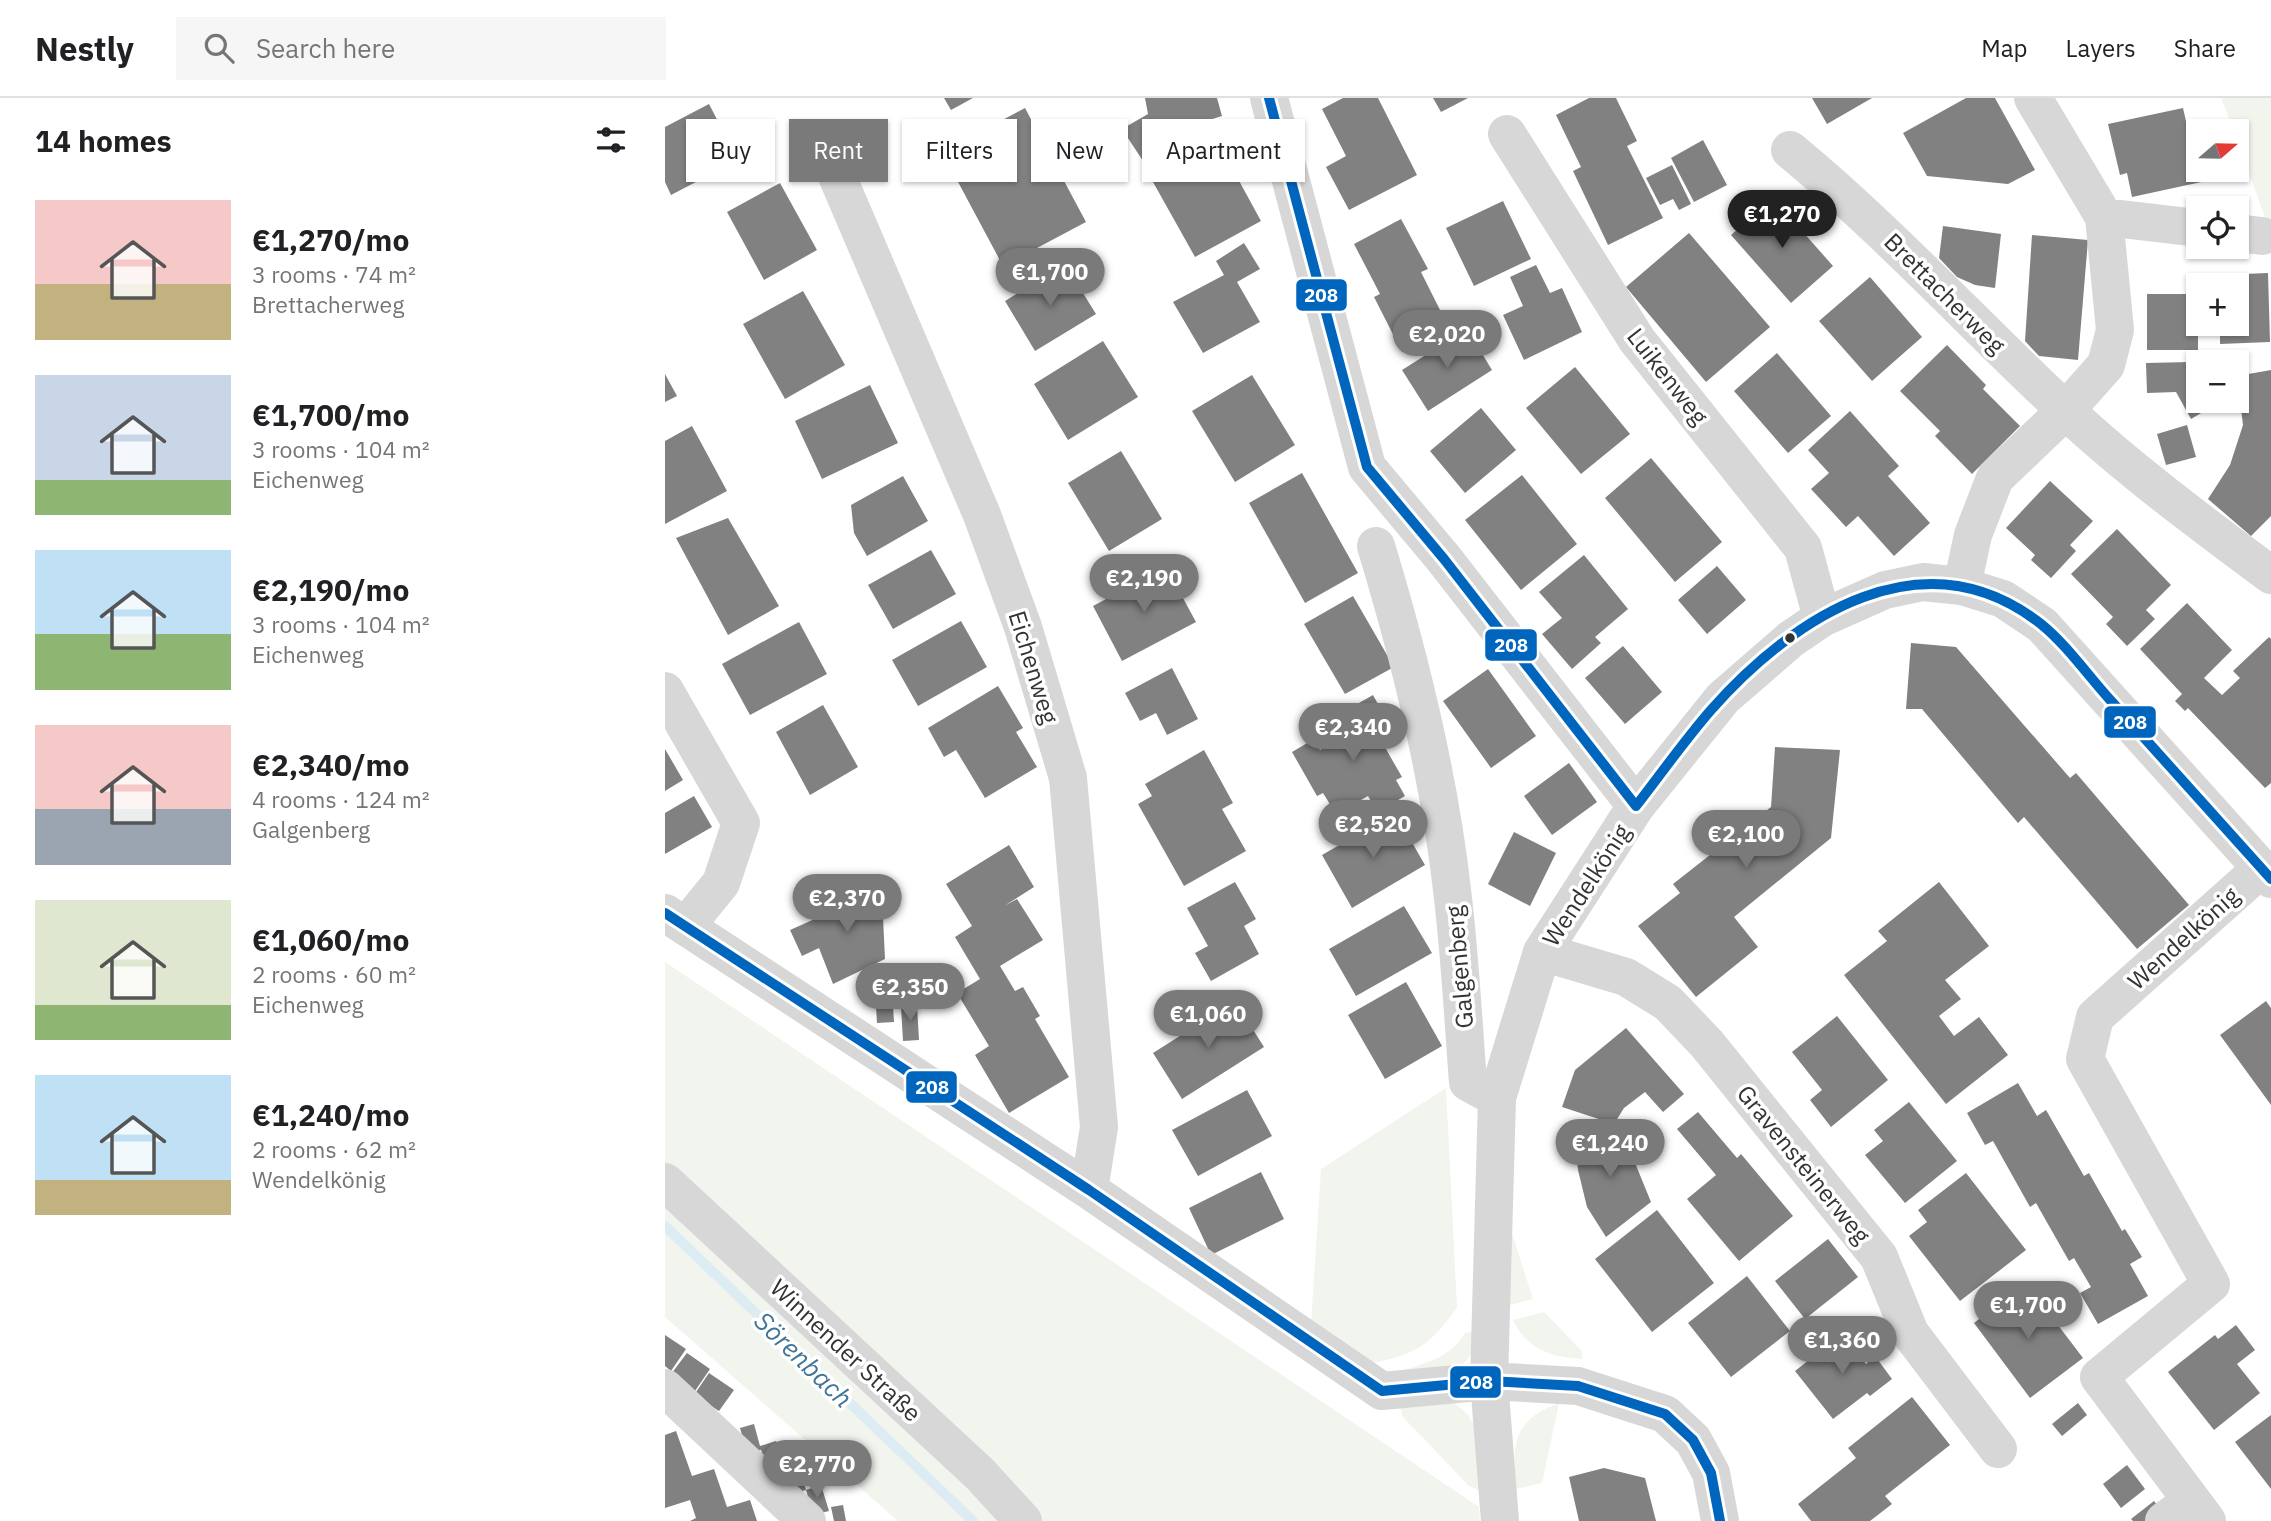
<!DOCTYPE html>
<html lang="en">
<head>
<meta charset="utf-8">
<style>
  body { margin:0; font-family:"IBM Plex Sans",sans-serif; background:#f6f6f6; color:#202124; height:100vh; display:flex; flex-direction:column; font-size:26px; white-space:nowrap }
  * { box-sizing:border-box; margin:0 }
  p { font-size:23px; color:#757577 }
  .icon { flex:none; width:38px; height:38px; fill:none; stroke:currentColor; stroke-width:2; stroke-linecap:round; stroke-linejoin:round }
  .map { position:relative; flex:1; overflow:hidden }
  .panel { display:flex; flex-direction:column; background:#fff; width:665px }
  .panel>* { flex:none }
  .guide { position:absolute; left:21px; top:21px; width:665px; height:63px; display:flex; gap:14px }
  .needle { width:46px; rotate:70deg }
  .tools { position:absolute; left:1521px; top:21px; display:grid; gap:14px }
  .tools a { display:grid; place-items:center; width:63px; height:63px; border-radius:0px; background:#fff; box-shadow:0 2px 5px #0004; font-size:35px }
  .price { position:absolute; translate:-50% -60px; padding:0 16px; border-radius:24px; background:#7a7a7a; color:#fff; font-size:23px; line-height:46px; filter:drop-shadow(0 2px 4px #0008) }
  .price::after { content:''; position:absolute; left:50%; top:42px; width:21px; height:16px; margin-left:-10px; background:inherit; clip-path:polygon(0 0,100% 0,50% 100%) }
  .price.selected { background:#222; color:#fff }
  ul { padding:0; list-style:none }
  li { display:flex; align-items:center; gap:21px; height:175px; padding:0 35px }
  li span { display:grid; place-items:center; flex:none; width:196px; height:140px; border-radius:0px; color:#555 }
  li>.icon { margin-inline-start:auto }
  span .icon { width:84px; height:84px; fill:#fffc; stroke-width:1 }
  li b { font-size:30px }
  h2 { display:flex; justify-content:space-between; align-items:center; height:84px; padding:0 35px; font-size:30px }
  .pill { padding:0 24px; border-radius:0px; background:#fff; box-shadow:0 2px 5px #0004; font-size:24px; line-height:63px }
  .pill.selected { background:#7a7a7a; color:#fff }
  header { display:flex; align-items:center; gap:42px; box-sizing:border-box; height:98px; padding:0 35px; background:#fff; border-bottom:2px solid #e0e0e0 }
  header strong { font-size:33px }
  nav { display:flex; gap:38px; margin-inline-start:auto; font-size:24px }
  .search { width:490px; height:63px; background:#f6f6f6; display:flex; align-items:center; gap:18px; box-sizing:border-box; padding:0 24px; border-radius:0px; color:#757577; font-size:26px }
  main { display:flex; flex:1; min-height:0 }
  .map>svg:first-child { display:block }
  .green { fill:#f1f5ed }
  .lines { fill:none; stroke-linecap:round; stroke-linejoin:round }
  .stream { stroke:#ddebf3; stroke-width:10 }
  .building { fill:#818181 }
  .minor { stroke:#d7d7d7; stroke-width:38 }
  .bus-1-casing { stroke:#fff; stroke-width:16 }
  .bus-1 { stroke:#0065bd; stroke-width:10 }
  .bus-dot { fill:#333; stroke:#fff; stroke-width:2.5 }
  .labels { text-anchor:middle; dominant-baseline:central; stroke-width:7; stroke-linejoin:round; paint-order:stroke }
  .street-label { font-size:24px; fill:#333; stroke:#fff }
  .water-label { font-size:26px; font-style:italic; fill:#3f7597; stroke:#fff }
  .line-badge { stroke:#fff; stroke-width:2.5 }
  .badge-label { font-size:19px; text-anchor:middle; font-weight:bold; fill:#fff }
</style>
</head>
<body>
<header>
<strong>Nestly</strong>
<div class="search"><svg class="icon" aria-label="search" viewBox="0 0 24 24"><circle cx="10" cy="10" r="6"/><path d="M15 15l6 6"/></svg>Search here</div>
<nav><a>Map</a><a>Layers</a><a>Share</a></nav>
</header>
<main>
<section class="panel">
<h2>14 homes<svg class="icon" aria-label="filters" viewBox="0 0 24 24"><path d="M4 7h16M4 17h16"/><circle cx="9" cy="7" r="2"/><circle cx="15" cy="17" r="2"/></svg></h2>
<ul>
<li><span style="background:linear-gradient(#f6c9c9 60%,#c2b280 0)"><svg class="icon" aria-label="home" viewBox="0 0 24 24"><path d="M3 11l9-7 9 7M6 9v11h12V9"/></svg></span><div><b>€1,270/mo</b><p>3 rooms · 74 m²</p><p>Brettacherweg</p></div></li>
<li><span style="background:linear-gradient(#c9d6e8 75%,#8fb573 0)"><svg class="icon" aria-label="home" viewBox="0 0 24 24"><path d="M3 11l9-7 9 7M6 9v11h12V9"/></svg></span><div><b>€1,700/mo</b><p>3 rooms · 104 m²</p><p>Eichenweg</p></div></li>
<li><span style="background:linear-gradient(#bfe0f5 60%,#8fb573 0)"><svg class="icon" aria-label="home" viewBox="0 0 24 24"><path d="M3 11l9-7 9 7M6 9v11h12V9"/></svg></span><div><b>€2,190/mo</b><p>3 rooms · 104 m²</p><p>Eichenweg</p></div></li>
<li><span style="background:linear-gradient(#f6c9c9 60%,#9aa5b1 0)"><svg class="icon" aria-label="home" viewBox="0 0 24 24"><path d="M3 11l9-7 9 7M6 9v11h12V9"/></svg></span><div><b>€2,340/mo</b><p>4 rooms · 124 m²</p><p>Galgenberg</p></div></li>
<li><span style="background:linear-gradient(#dfe7d0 75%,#8fb573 0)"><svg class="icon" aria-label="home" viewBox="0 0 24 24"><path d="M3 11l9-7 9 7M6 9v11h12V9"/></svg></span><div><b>€1,060/mo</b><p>2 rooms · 60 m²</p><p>Eichenweg</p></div></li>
<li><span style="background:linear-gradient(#bfe0f5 75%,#c2b280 0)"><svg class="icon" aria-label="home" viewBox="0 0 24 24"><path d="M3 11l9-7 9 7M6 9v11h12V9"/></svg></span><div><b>€1,240/mo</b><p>2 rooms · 62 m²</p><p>Wendelkönig</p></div></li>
</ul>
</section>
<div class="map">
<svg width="1606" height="1423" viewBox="0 0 1606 1423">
  <rect width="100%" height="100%" fill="#fff"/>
  <path class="green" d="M1556 0H1606V136L1572 41V33H1569Z
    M0 864 814 1409 815 1423H233L0 1219Z
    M781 990 792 1210C764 1247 754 1255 708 1265L646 1226 656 1071Z
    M844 1126 868 1201 845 1207Z
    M879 1214 917 1253V1261C885 1259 862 1251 848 1222Z
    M811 1233C810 1278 776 1276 740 1272 764 1264 787 1258 800 1235Z
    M789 1305C822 1326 813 1357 814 1392L804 1388 737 1318 735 1307Z
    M894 1305 877 1385 851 1391C847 1347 847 1322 894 1305Z"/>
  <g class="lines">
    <path class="stream" d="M0 1128 308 1423"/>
  </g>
  <path class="building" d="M279 0H308L286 12Z
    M480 0H552L557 18 541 23 550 37 516 56 512 48 480 66 457 31 483 16Z
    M678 0H713L752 77 684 112 661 69 681 58 657 11Z
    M768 0H803L776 14Z
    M924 0H951L972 43 962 48 998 120 943 147 908 73 916 69 891 17Z
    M1147 0H1207L1162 26Z
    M1301 0H1330L1370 72 1343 86 1262 78 1238 35Z
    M44 6 73 62 6 97 0 84V29Z
    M360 10 421 124 338 168 277 54Z
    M1518 10 1529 58H1533V72H1538L1541 83 1467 99 1462 75 1455 77 1443 26Z
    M1038 42 1062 87 1029 104 1006 60Z
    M555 48 596 123 530 159 488 84Z
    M1007 67 1026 106 1014 112 1008 101 995 107 981 80Z
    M115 85 152 152 99 182 62 114Z
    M1108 100 1168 168 1126 205 1066 137Z
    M838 103 866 161 809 188 781 130Z
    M736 121 763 171 756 174 784 230 737 254 709 199 715 196 689 146Z
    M1278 128 1336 136 1330 190 1310 187 1292 179 1274 160Z
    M1024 135 1105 229 1041 284 961 189Z
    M1367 137 1423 142 1413 262 1374 258 1360 243Z
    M579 145 595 171 572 184 595 224 538 255 508 204 559 177 551 163Z
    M400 166 431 216 370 253 340 203Z
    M871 167 885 195 897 190 917 234 859 262 838 217 858 208 845 179Z
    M1603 175 1605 244 1555 246V226H1572V187H1553V177Z
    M1205 179 1257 239 1207 283 1154 223Z
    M138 193 180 267 120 301 78 226Z
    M1482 196H1533V252H1482Z
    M802 231 827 272 763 313 737 272Z
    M438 243 473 299 403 342 369 286Z
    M1282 247 1321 287 1318 291 1355 328 1307 376 1270 338 1275 333 1235 293Z
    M1112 255 1166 318 1123 355 1069 293Z
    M1525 264 1533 281V303L1553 305 1526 321 1511 294 1482 295 1481 265Z
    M910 269 965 336 916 376 861 310Z
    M1606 272V418L1586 438 1543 401 1565 367 1578 327 1572 278Z
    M0 276 12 298 0 304Z
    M587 277 630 347 570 384 527 313Z
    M205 287 233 345 157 381 130 323Z
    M816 310 851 352 800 395 765 353Z
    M1185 313 1234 368 1223 378 1265 425 1229 458 1193 418 1181 429 1146 391 1164 375 1143 352Z
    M1522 327 1531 359 1501 367 1492 336Z
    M27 328 62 393 0 426V343Z
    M456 353 497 421 444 453 403 385Z
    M986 360 1057 444 1010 484 940 400Z
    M637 375 693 475 640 505 584 405Z
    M857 377 912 446 856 492 800 422Z
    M238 378 263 423 202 458 189 435 186 407Z
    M1385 383 1428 423 1405 447 1411 453 1386 480 1366 462 1370 457 1341 430Z
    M63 420 114 508 63 537 11 440Z
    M1452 431 1506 487 1481 512 1490 521 1462 548 1441 526 1448 519 1406 476Z
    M266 452 291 496 228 531 203 487Z
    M919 457 963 511 930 539 936 545 907 571 877 536 897 520 874 494Z
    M1052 468 1081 502 1042 536 1013 502Z
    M501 469 531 524 457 563 428 508Z
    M688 498 729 569 680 596 639 526Z
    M1522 505 1567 552 1539 580 1557 597 1575 580 1568 573 1604 539 1606 541V685L1600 690 1523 610 1520 613 1510 603 1517 596 1475 551Z
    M296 523 322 569 253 608 227 562Z
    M134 524 162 576 85 617 57 566Z
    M1246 545 1291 549 1405 680 1411 675 1524 807 1472 851 1359 719 1353 725 1257 611H1241Z
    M958 548 997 594 960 626 920 580Z
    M507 570 533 621 502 637 491 615 475 623 460 595Z
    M823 571 871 638 826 670 778 603Z
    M333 588 358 630 351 634 372 669 320 700 291 652 279 659 263 630Z
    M708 597 719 617 706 625 737 679 731 682 740 698 712 714 703 698 671 716 658 695 652 698 627 654 649 641 655 652 682 636 671 618Z
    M158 607 193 669 145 697 111 634Z
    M1110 649 1175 652 1166 740 1069 819 1093 849 1031 899 973 828 1015 795 1008 786 1106 709Z
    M0 651 18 682 0 693Z
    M539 652 568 705 557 711 581 753 519 788 473 706 487 698 480 686Z
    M904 665 932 704 887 737 859 698Z
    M29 698 47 729 0 756V715Z
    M730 715 760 767 687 810 657 757Z
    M849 734 891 755 865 808 823 786Z
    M344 747 369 789 339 808 352 801 378 842 335 868 350 893 358 889 375 918 370 921 404 979 344 1015 310 957 324 948 292 895 315 881 290 839 307 828 281 786Z
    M570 784 591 821 579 828 594 856 546 883 530 855 543 848 522 810Z
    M1274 784 1324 848 1280 882 1296 901 1274 918 1289 938 1314 919 1343 957 1281 1006 1179 877 1222 843 1213 833Z
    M208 785 223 817 218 819 220 861 168 886 154 850 137 858 125 832 152 820 149 814Z
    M739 808 767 855 691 898 664 851Z
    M741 884 777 948 720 981 683 917Z
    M227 890 229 924 212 925 210 891Z
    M570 903 599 949 517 1001 488 955Z
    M1601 903 1606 910V1007L1555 937Z
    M252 907 254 942 238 943 236 909Z
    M1172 918 1223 982 1166 1029 1145 1002 1157 992 1127 954Z
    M961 930 1019 996 998 1014 980 994 959 1010 949 1026 897 1009 910 972Z
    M1353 985 1372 1018 1381 1012 1419 1078 1424 1075 1457 1133 1460 1131 1477 1159 1465 1166 1483 1198 1433 1226 1415 1195 1426 1189 1409 1160 1404 1163 1371 1105 1365 1109 1328 1043 1320 1047 1302 1015Z
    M582 992 607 1038 533 1078 507 1032Z
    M1244 1004 1292 1063 1240 1105 1200 1057 1218 1043 1209 1032Z
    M1033 1014 1072 1060 1076 1056 1128 1118 1074 1163 1022 1101 1051 1077 1012 1031Z
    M966 1034 968 1060 986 1104 941 1139 922 1109 913 1072 910 1040Z
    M596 1074 619 1121 546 1157 524 1110Z
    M1301 1075 1361 1152 1295 1203 1244 1138 1262 1124 1253 1112Z
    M992 1112 1049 1185 987 1234 930 1161Z
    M1163 1141 1193 1179 1140 1221 1110 1183Z
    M1082 1178 1125 1233 1066 1279 1023 1225Z
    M1361 1185 1418 1260 1365 1300 1309 1225Z
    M1571 1227 1590 1252 1572 1266 1595 1295 1549 1332 1503 1274 1550 1237 1553 1241Z
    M1177 1236 1201 1266 1210 1258 1227 1281 1205 1298 1202 1295 1168 1321 1130 1273Z
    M0 1237 21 1251 6 1273 0 1268Z
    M22 1255 45 1271 30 1293 6 1276Z
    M44 1275 69 1292 54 1313 29 1297Z
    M1247 1299 1285 1347 1220 1398 1227 1406 1205 1423H1146L1133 1406 1191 1360 1183 1350Z
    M1413 1305 1422 1317 1397 1338 1387 1326Z
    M1606 1317V1391L1570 1344Z
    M89 1326 95 1348 111 1343 117 1365 132 1361 141 1392 126 1396 119 1370 103 1375 96 1352 82 1355 75 1330Z
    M11 1333 27 1378 49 1371 62 1409 85 1402 92 1423H25L31 1420 25 1402 0 1410V1337Z
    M1462 1367 1480 1391 1456 1410 1438 1386Z
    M939 1370 980 1380 991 1423H914L904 1379Z
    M156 1387 164 1413 148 1417 141 1392Z
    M1489 1403 1499 1416 1489 1423H1468L1466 1421Z
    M178 1407 181 1423H169L166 1409Z"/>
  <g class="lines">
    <path class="minor" d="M604 0 702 369 779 461 971 708
      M842 36 972 242 1138 450 1157 520
      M1125 52C1222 132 1307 225 1399 311 1463 371 1536 425 1606 477
      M172 78 317 417 358 529 403 680 434 1029 424 1092
      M1439 119 1533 130
      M1572 135 1597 138
      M711 448C745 560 774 676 787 792 795 856 798 920 803 984L832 1000
      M1297 488 1308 437 1330 380 1400 313 1441 267 1450 232 1439 119 1368 0
      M0 593 76 725 56 785 21 828
      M0 815 424 1092 717 1293 824 1283 913 1288 1000 1316 1028 1342 1046 1375 1055 1423
      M877 854 961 879 1003 905 1042 946 1214 1159 1245 1235 1333 1351
      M0 1084 315 1376 358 1423
      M0 1290 142 1423
      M835 1423 824 1283 832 1000 877 854 971 708 1058 600 1126 541 1157 520 1220 492 1258 484 1297 488 1338 501 1377 527 1606 781
      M1499 1423 1526 1403
      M1542 1423 1434 1279 1546 1186 1420 961 1430 919 1597 770"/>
    <g class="bus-1-casing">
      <path id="bus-1" d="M604 0 702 369 779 461 971 708
        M971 708C996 676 1019 643 1046 612 1129 518 1258 434 1376 526 1402 547 1424 579 1447 604 1500 663 1553 722 1606 781
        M0 815 424 1092 717 1293 824 1283 913 1288 1000 1316 1028 1342 1046 1375 1055 1423"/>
    </g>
    <use href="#bus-1" class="bus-1"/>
  </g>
  <circle class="bus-dot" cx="1125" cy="540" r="6"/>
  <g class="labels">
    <g class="street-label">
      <text transform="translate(1280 195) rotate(45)">Brettacherweg</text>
      <text transform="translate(1003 278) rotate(52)">Luikenweg</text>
      <text transform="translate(369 569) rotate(73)">Eichenweg</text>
      <text transform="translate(921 787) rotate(-57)">Wendelkönig</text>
      <text transform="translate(1518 840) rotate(-42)">Wendelkönig</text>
      <text transform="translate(794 869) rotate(-95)">Galgenberg</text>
      <text transform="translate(1139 1066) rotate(51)">Gravensteinerweg</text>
      <text transform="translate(181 1252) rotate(43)">Winnender Straße</text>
    </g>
    <g class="water-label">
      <text transform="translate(139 1261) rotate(44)">Sörenbach</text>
    </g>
  </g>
  <g class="line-badge">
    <rect x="630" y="180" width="53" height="34" rx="7" fill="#0065bd"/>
    <rect x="819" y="530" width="54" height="34" rx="7" fill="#0065bd"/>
    <rect x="1438" y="607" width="54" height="34" rx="7" fill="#0065bd"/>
    <rect x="240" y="972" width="53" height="34" rx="7" fill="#0065bd"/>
    <rect x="784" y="1267" width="53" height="34" rx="7" fill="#0065bd"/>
  </g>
  <g class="badge-label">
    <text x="656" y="204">208</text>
    <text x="846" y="554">208</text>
    <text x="1465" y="631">208</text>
    <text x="267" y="996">208</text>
    <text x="811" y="1291">208</text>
  </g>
</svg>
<div class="tools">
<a><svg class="needle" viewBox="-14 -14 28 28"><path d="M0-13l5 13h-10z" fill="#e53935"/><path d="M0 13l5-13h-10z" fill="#757577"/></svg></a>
<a><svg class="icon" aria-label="locate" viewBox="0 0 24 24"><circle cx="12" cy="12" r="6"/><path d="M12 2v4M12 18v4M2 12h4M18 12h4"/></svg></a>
<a>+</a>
<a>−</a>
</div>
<b class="price selected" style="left:1117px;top:152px">€1,270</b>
<b class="price" style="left:385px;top:210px">€1,700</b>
<b class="price" style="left:782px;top:272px">€2,020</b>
<b class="price" style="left:479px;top:516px">€2,190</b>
<b class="price" style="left:688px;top:665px">€2,340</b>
<b class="price" style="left:708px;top:762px">€2,520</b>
<b class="price" style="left:1081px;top:772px">€2,100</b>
<b class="price" style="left:182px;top:836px">€2,370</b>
<b class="price" style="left:245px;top:925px">€2,350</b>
<b class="price" style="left:543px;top:952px">€1,060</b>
<b class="price" style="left:945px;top:1081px">€1,240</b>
<b class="price" style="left:1363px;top:1243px">€1,700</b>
<b class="price" style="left:1177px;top:1278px">€1,360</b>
<b class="price" style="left:152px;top:1402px">€2,770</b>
<div class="guide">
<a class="pill">Buy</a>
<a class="pill selected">Rent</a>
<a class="pill">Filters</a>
<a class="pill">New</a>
<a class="pill">Apartment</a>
</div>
</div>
</main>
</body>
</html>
